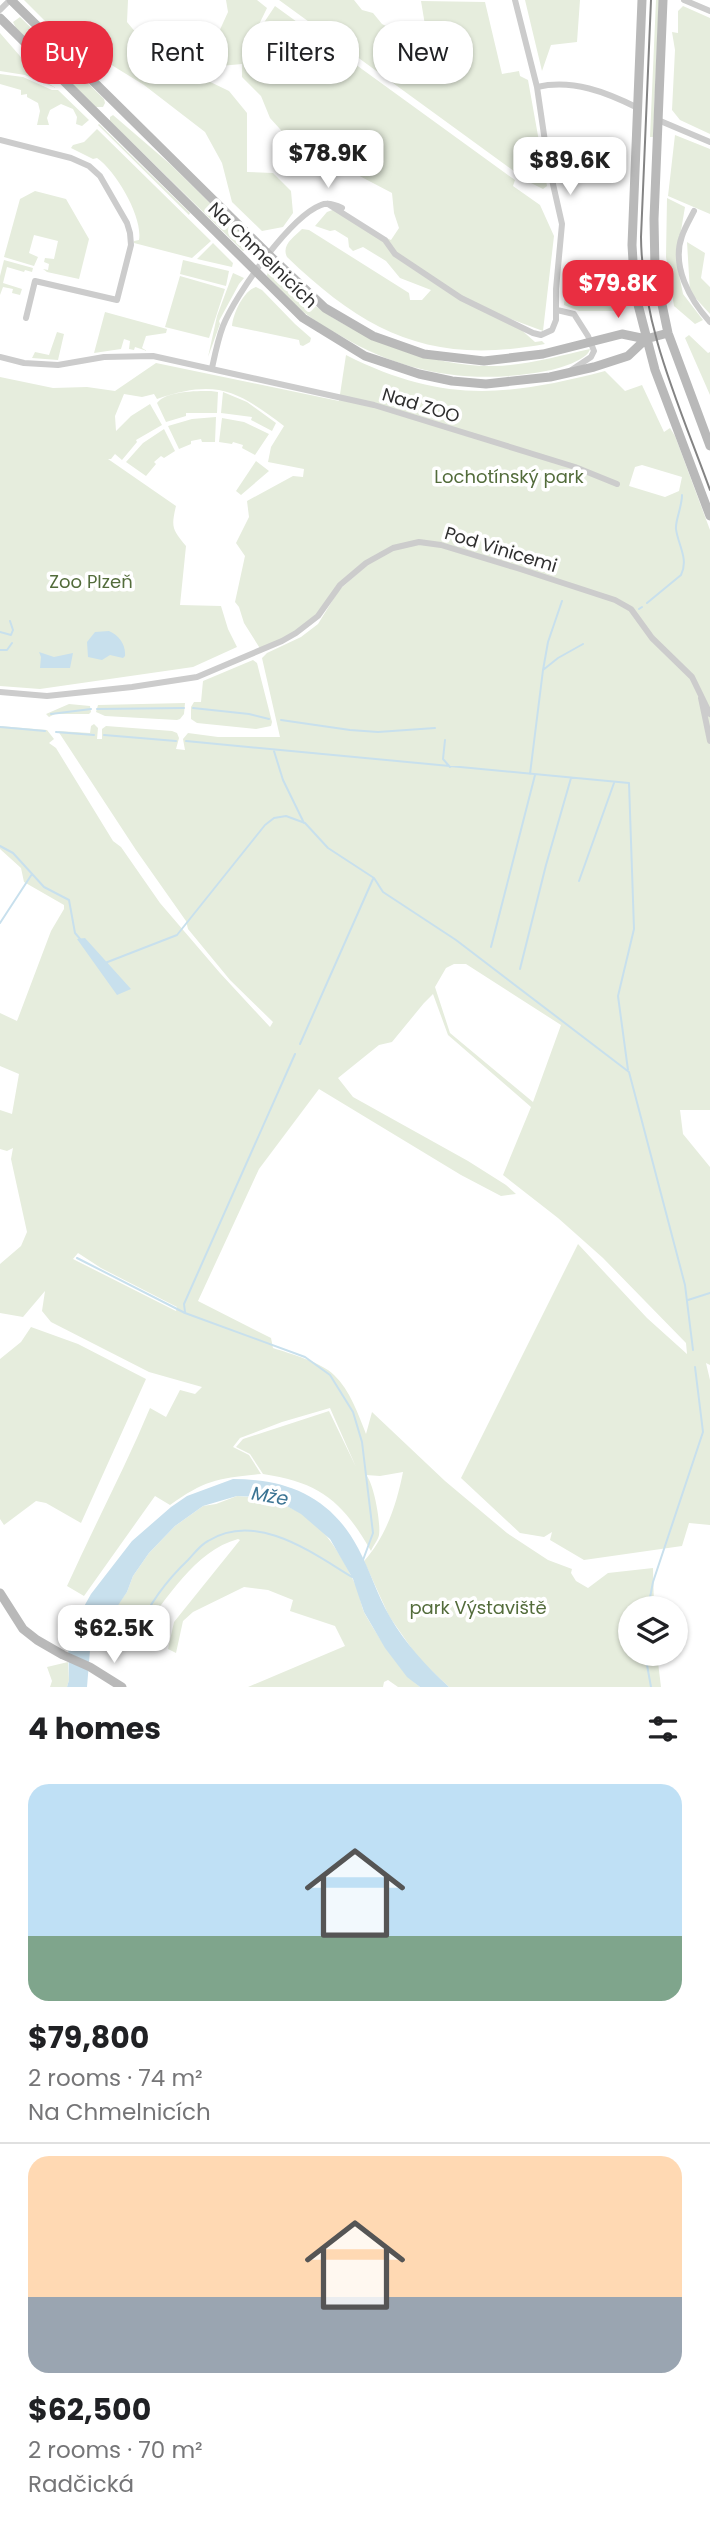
<!DOCTYPE html>
<html lang="en">
<head>
<meta charset="utf-8">
<style>
  body { margin:0; font-family:Poppins,sans-serif; background:#f2f2f2; color:#202124; height:100vh; display:flex; flex-direction:column; font-size:26px; white-space:nowrap }
  * { box-sizing:border-box; margin:0 }
  p { font-size:23px; color:#757577 }
  .icon { flex:none; width:38px; height:38px; fill:none; stroke:currentColor; stroke-width:2; stroke-linecap:round; stroke-linejoin:round }
  .map { position:relative; height:1687px; overflow:hidden }
  .panel { display:flex; flex-direction:column; background:#fff; flex:1 }
  .panel>* { flex:none }
  .hud { position:absolute; left:21px; top:21px; width:668px; height:63px; display:flex; gap:14px }
  .controls { position:absolute; left:618px; top:1596px; display:grid; gap:14px }
  .controls a { display:grid; place-items:center; width:70px; height:70px; border-radius:50%; background:#fff; box-shadow:0 2px 5px #0004; font-size:35px }
  .price { position:absolute; translate:-50% -60px; padding:0 16px; border-radius:14px; background:#fff; color:#222; font-size:23px; line-height:46px; filter:drop-shadow(0 2px 4px #0008) }
  .price::after { content:''; position:absolute; left:50%; top:42px; width:21px; height:16px; margin-left:-10px; background:inherit; clip-path:polygon(0 0,100% 0,50% 100%) }
  .price.current { background:#e92e41; color:#fff }
  ul { padding:0; list-style:none }
  li { display:grid; align-content:center; gap:14px; height:371px; padding:0 28px }
  li+li { border-top:2px solid #e0e0e0 }
  li span { display:grid; place-items:center; height:217px; border-radius:21px; color:#555 }
  li>.icon { margin-inline-start:auto }
  span .icon { width:126px; height:126px; fill:#fffc; stroke-width:1 }
  li b { font-size:30px }
  h2 { display:flex; justify-content:space-between; align-items:center; height:84px; padding:0 28px; font-size:30px }
  .tag { padding:0 24px; border-radius:28px; background:#fff; box-shadow:0 2px 5px #0004; font-size:24px; line-height:63px }
  .tag.current { background:#e92e41; color:#fff }
  .map>svg:first-child { display:block }
  .green { fill:#e6eddd; fill-rule:evenodd }
  .water { fill:#c8e0ed }
  .lines { fill:none; stroke-linecap:round; stroke-linejoin:round }
  .stream { stroke:#c8e0ed; stroke-width:2 }
  .street { stroke:#ccc; stroke-width:6 }
  .secondary { stroke:#b9b9b9; stroke-width:9 }
  .tram { stroke:#848484; stroke-width:2 }
  .labels { text-anchor:middle; dominant-baseline:central; stroke-width:7; stroke-linejoin:round; paint-order:stroke }
  .street-label { font-size:18px; fill:#2f2f2f; stroke:#fff }
  .park-label { font-size:18px; fill:#536c3b; stroke:#fff }
  .water-label { font-size:19px; font-style:italic; fill:#3b7493; stroke:#fff }
</style>
</head>
<body>
<div class="map">
<svg width="710" height="1687" viewBox="0 0 710 1687">
  <rect width="100%" height="100%" fill="#fff"/>
  <path class="green" d="M24 0H128L127 22 137 34 173 64 229 91 247 113V172L273 173 291 191 293 213 283 227 262 231 232 202 222 163 205 132 144 85 84 48 78 54Z
    M226 0H257L267 8 249 45 275 6 515 180 513 186 540 205 554 236 543 331 508 318 535 342 542 341 545 344C432 365 367 334 287 257 281 245 294 237 302 229L309 230 409 293 410 300H422L431 290 400 278 386 261 363 247 353 251 349 247 348 238 335 230 330 231 315 226 327 212 338 208 369 230 391 240 399 228 394 213 392 193 289 139 270 118 261 96 242 77V64L209 67 213 45 228 12Z
    M279 0H354L362 10 373 13 382 24 390 28 411 29 425 25 421 1 485 2 502 74 519 71 520 76 528 80 547 186 543 189 529 182Z
    M525 0H580L577 42 551 45 542 71Z
    M656 0H659L653 137H650Z
    M683 6 710 18V134L680 120 672 110 675 50 672 32 678 33V11Z
    M20 17 104 99 105 103 103 107H96L16 28 13 22Z
    M0 33 39 78 56 88 25 75 0 71Z
    M0 74 23 77 52 90H58L89 120 82 126 76 124 77 117 73 109 61 104 50 110 47 118 49 125H37L40 111 38 103 27 97V94L21 95V90L0 84Z
    M113 115 170 164 253 245 243 251 110 121V117Z
    M99 124 190 213 189 215 98 125Z
    M97 129 211 241 192 258 134 243V241L139 240C143 218 117 172 97 158L93 159 71 148 73 145 84 142Z
    M675 135 710 149V214L668 196Z
    M35 191 66 199 89 239 79 279 47 272 43 269 48 270 49 264 44 262 45 258 54 259 58 241 34 235 29 253 38 257 34 266 4 257 20 199Z
    M667 198 685 207 676 260 683 294 703 320 695 324 674 306 666 257Z
    M687 242 705 253 701 278 710 287V314L690 292Z
    M213 243 233 263 232 267 197 259Z
    M4 260 33 268 32 272 25 270 24 272 7 267 3 283 22 289 20 295 12 293 13 289 3 287 0 295V276Z
    M183 260 229 271 226 286 180 274Z
    M271 267H276C288 279 300 294 314 305 359 339 438 368 495 366 527 365 559 356 590 349 588 360 558 369 546 371 473 385 405 374 341 336 328 329 313 320 301 310 289 300 278 287 267 276L268 269Z
    M233 273 244 278 239 284 219 321 220 324 208 357 217 316Z
    M180 276 225 289 209 338 165 327Z
    M566 285 571 287 572 300 578 302 598 286 607 292 597 299 601 305 615 304V296L620 294C621 301 621 305 617 311H579L564 305Z
    M256 287 262 290 295 324 311 338 310 342 303 346 300 345 299 340 232 326C233 314 243 291 256 287Z
    M105 312 167 329 166 333 146 336 142 348 147 351 135 347 134 350 129 349 130 341 124 339 121 349 94 353Z
    M57 332 64 334 58 360 32 358 35 352 49 355Z
    M689 335 708 353 710 352V395L685 338Z
    M346 355C441 403 505 397 605 371L625 391 642 385 664 432 670 428 675 436 710 530V1110H680L683 1134 710 1167V1365L706 1363 710 1380V1525L689 1523 682 1546 584 1560 550 1540 552 1532 544 1537 520 1533 461 1478 578 1244 647 1318 687 1354 686 1343 603 1258 558 1218 503 1175 531 1107 448 1035 433 994 424 1003 392 1042 379 1045 338 1078 353 1097 468 1161 506 1185 516 1194 501 1196 461 1175 319 1089 259 1169 198 1301 271 1338 273 1348C291 1354 321 1362 334 1375 350 1390 358 1414 366 1434L372 1412 445 1481 507 1533 548 1560 572 1569 571 1573 576 1581 588 1588 608 1573 653 1568 654 1608H630V1654H657L661 1687H449L419 1659 389 1616 364 1561C386 1537 397 1503 403 1472L380 1476 366 1475C374 1483 381 1524 379 1535 378 1540 373 1546 371 1551 342 1501 321 1483 263 1474L250 1454 236 1447 243 1439 329 1411 356 1467 330 1408 282 1422 240 1438 233 1447 249 1455 261 1474C218 1478 205 1480 170 1505L155 1496 84 1596 67 1586C94 1526 125 1468 150 1408L166 1417 180 1390 195 1394 202 1387 149 1372 51 1322 42 1311 45 1291 23 1317 0 1313V1264L21 1246 27 1232 11 1159 13 1148 7 1151 0 1149V1110L12 1114 19 1074 0 1066V1013L17 1021 51 931 64 909V905L24 882 21 868 0 849V726L47 730 54 739 49 743 56 748 113 841 121 847 160 903 220 973 270 1027 273 1022 230 980 188 929 186 921 136 850 58 731 90 733 91 726 94 724 98 728 97 739H102V729L106 726 172 731 177 733 179 738 176 749 185 750 183 739 188 733 218 737H280L262 658 267 653 301 637 318 624 339 590 365 567 340 585 318 616 296 633 261 650 244 623 239 607 235 602 245 556 236 543 249 517 247 501 293 476 303 477 304 469 268 462 271 447 284 426C236 390 217 379 157 399L154 394 142 397 124 394 115 416 116 431 131 416 150 404 162 425 136 440 137 442 122 460 115 454 111 459H108L176 506C171 527 172 529 186 546L180 605 221 606 228 629 237 647 193 667 40 689 0 686V377L53 388 87 387 115 391 156 363 339 401ZM642 465 682 477 679 491 665 497 629 486 635 467ZM454 964H466L561 1025 533 1102 450 1033 435 987 446 968ZM78 1253 101 1268 177 1307 176 1311 73 1259Z
    M211 391 218 392 217 413H186V416L166 422 157 403C166 391 195 391 211 391Z
    M223 392 247 402 276 423 272 431 251 420 252 417 221 413Z
    M216 417 215 442H202L201 439 191 441V444L179 449 168 426 192 419Z
    M222 418 244 422 269 434 255 455 242 448 243 445 233 442 232 444 219 442Z
    M164 429 175 451 164 458 161 456 154 462 156 464 146 476 126 462 143 443Z
    M256 461 269 471 241 495 236 491Z
    M253 660 257 663 272 722 271 726 256 729 197 723 191 719V707L194 702H201L203 681Z
    M185 703 184 714 180 719 177 720 105 716 96 712 98 705Z
    M69 704 90 706 91 712 89 714H55L49 717 46 714Z
    M31 1327 78 1344 146 1379 81 1523 46 1503 36 1501 4 1525 0 1519V1359L21 1342Z
    M237 1496C304 1499 330 1530 357 1588 360 1596 361 1606 365 1614 378 1637 400 1671 420 1687H398L388 1680 384 1682 383 1687H248L345 1646 335 1626 290 1611 293 1600 268 1590 244 1587 193 1612 183 1621 176 1653 168 1649 174 1622 240 1540 238 1539C194 1551 168 1599 139 1633L110 1615 127 1592 133 1576 149 1553 175 1526 203 1506 216 1504Z
    M68 1662 69 1680 67 1687H50L52 1681 47 1667Z"/>
  <path class="water" d="M109 631C119 635 126 645 125 656L123 658 110 655 102 660 88 657 87 642 95 632Z
    M39 652 54 657 73 653 70 668H40L41 657Z
    M85 938 131 989 117 995 77 939Z
    M233 1479C288 1479 331 1497 358 1548 370 1570 377 1595 390 1617 406 1644 426 1666 449 1687H420L407 1677 385 1648 364 1612 353 1579 330 1539 301 1514 276 1500 256 1497 237 1496 203 1506 175 1526 149 1553 133 1576 127 1592 102 1629 91 1638 87 1687H67L69 1680 68 1635 91 1594 132 1541 171 1507 187 1496Z"/>
  <g class="lines">
    <path class="stream" d="M647 603 681 575C689 559 678 545 676 529 675 521 682 507 682 495
      M639 609 642 607
      M0 632 11 635 13 630 10 621
      M0 650H7L12 643
      M543 670 558 658 583 644
      M193 708 249 714 269 719
      M97 709 184 708
      M51 714 91 709
      M281 720 350 730 378 732 435 728
      M0 727 45 731
      M56 732 94 735
      M104 735 176 741
      M445 740 443 759 450 767
      M186 741 629 783 634 929 618 996 628 1070
      M274 751 283 780 304 823
      M530 774 543 670 548 642 562 601
      M0 846 13 853 44 887 69 900 75 933 81 940
      M579 881 614 783
      M0 923 32 874
      M491 947 535 775
      M105 963 177 935 265 825 274 818 286 816 305 823 328 848 374 878 383 892 456 940 629 1072 685 1285 693 1350
      M520 969 546 865 571 778
      M300 1044 373 879
      M77 1258 185 1313 305 1357 330 1375 353 1412 362 1442 373 1533 363 1560
      M688 1300 710 1293
      M185 1312 184 1304 295 1054
      M648 1608 653 1582 703 1432 695 1367
      M138 1630C150 1602 166 1581 188 1560 194 1554 200 1545 208 1541 256 1511 311 1552 352 1577
      M645 1654 651 1687"/>
    <path class="street" d="M684 0 710 11
      M0 10 10 0
      M537 87C573 79 606 92 638 108
      M658 120 710 142
      M0 140 71 158 89 166 100 176 127 223 130 233 131 245 117 300 35 281 26 318
      M328 204 385 240 395 254 461 298 533 333 541 335 552 330 556 320V289L562 224 548 162 537 87 515 0
      M694 211C690 219 685 227 682 236 671 266 690 300 710 322
      M557 310 574 314 588 336 594 351 591 357 570 371
      M0 357 24 363 58 365 104 357 153 356 374 405 575 467 617 484
      M212 368C215 354 218 339 223 326 235 295 290 217 321 205 328 202 336 205 342 208
      M0 692 47 696 132 687 197 677 282 641 296 633 318 616 340 585 366 563 393 548 419 542 441 545 517 568 615 600 631 609 652 638 692 677 710 714
      M701 698 710 741"/>
    <path class="secondary" d="M11 0 268 254 325 308 373 336 424 354 484 361 543 354 622 334 646 339
      M642 0 632 245 635 293 655 370 710 516
      M663 0 654 219 655 271 668 333 710 446
      M0 18 303 318 365 356 419 374 452 381 486 384 550 377 594 367 628 356 646 339 668 333
      M0 1593 23 1629 37 1640 63 1655 90 1667 122 1687"/>
    <path class="tram" d="M651 0 641 237C642 327 680 407 710 490"/>
  </g>
  <g class="labels">
    <g class="street-label">
      <text transform="translate(263 255) rotate(44)">Na Chmelnicích</text>
      <text transform="translate(421 405) rotate(17)">Nad ZOO</text>
      <text transform="translate(501 549) rotate(17)">Pod Vinicemi</text>
    </g>
    <g class="park-label">
      <text x="509" y="476">Lochotínský park</text>
      <text x="91" y="581">Zoo Plzeň</text>
      <text x="478" y="1607">park Výstaviště</text>
    </g>
    <g class="water-label">
      <text transform="translate(270 1496) rotate(10)">Mže</text>
    </g>
  </g>
</svg>
<div class="controls">
<a><svg class="icon" aria-label="layers" viewBox="0 0 24 24"><path d="M12 4l9 5-9 5-9-5zM3 14l9 5 9-5"/></svg></a>
</div>
<b class="price" style="left:328px;top:190px">$78.9K</b>
<b class="price" style="left:570px;top:197px">$89.6K</b>
<b class="price current" style="left:618px;top:320px">$79.8K</b>
<b class="price" style="left:114px;top:1665px">$62.5K</b>
<div class="hud">
<a class="tag current">Buy</a>
<a class="tag">Rent</a>
<a class="tag">Filters</a>
<a class="tag">New</a>
</div>
</div>
<section class="panel">
<h2>4 homes<svg class="icon" aria-label="filters" viewBox="0 0 24 24"><path d="M4 7h16M4 17h16"/><circle cx="9" cy="7" r="2"/><circle cx="15" cy="17" r="2"/></svg></h2>
<ul>
<li><span style="background:linear-gradient(#bfe0f5 70%,#7fa58c 0)"><svg class="icon" aria-label="home" viewBox="0 0 24 24"><path d="M3 11l9-7 9 7M6 9v11h12V9"/></svg></span><div><b>$79,800</b><p>2 rooms · 74 m²</p><p>Na Chmelnicích</p></div></li>
<li><span style="background:linear-gradient(#ffd9b3 65%,#9aa5b1 0)"><svg class="icon" aria-label="home" viewBox="0 0 24 24"><path d="M3 11l9-7 9 7M6 9v11h12V9"/></svg></span><div><b>$62,500</b><p>2 rooms · 70 m²</p><p>Radčická</p></div></li>
</ul>
</section>
</body>
</html>
